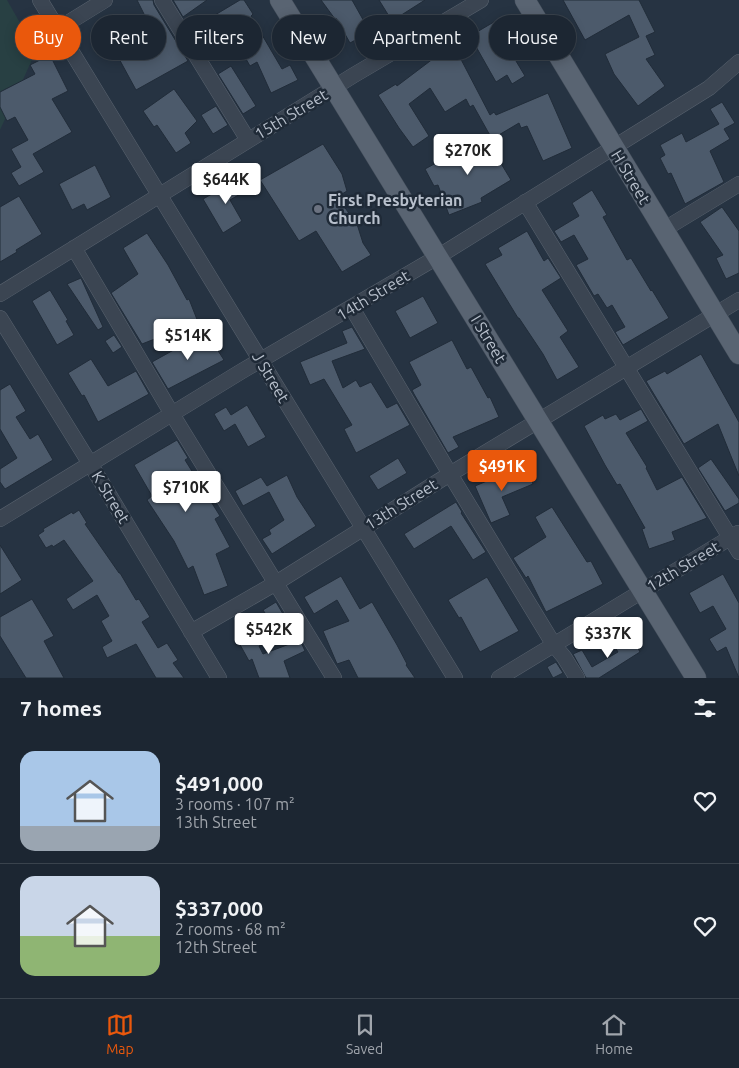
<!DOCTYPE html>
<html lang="en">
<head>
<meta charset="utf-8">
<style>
  body { margin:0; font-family:Ubuntu,sans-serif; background:#29323e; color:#f1f3f6; height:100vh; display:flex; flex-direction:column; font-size:19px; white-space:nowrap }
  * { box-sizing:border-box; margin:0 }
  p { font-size:16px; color:#a0a5ac }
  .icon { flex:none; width:28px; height:28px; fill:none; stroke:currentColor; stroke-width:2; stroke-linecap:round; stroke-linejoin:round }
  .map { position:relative; height:678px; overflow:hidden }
  .side { display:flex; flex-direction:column; background:#1c2632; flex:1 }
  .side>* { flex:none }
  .banner { position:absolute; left:15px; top:15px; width:710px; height:45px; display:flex; gap:10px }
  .price { position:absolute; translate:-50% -42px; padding:0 11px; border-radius:5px; background:#fff; color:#222; font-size:16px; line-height:32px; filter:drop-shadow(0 1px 2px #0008) }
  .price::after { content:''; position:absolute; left:50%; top:30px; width:15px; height:11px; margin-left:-8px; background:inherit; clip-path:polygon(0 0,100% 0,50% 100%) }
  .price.current { background:#ea580c; color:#fff }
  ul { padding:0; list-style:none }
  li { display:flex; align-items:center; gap:15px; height:125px; padding:0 20px }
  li+li { border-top:1px solid #3a434d }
  li span { display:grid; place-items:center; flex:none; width:140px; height:100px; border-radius:15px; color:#555 }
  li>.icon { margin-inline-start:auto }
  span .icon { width:60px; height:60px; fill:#fffc; stroke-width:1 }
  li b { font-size:21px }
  h2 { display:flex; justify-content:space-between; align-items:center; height:60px; padding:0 20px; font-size:21px }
  .tag { padding:0 18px; border-radius:22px; background:#1c2632; box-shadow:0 2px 12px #0003,0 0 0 1px #3a434d; font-size:18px; line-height:45px }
  .tag.current { background:#ea580c; color:#fff }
  .tabs { display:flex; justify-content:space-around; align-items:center; height:70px; border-top:1px solid #3a434d; background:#1c2632; font-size:14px; color:#a0a5ac }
  .tabs a { display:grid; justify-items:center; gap:2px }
  .tabs .current { color:#ea580c }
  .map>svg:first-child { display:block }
  .green { fill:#284043 }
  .building { fill:#4c5a6b; stroke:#212c39 }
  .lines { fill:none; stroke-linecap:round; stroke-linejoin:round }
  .minor-casing { stroke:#59636f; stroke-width:16 }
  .major-casing { stroke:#444e5b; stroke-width:21 }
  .minor { stroke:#3b4552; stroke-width:15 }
  .major { stroke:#596472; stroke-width:20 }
  .worship-dot { fill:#6b7280; stroke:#1f2a37; stroke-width:2 }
  .labels { text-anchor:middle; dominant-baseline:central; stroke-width:5; stroke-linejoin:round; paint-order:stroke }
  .street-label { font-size:16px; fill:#b8c0cc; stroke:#1f2a37 }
  .poi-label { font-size:16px; font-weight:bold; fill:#b8c0cc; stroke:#1f2a37; text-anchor:start }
</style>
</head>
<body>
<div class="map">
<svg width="739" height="678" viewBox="0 0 739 678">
  <rect width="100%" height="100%" fill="#263342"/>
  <path class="green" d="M0 0H7L36 51 0 130Z"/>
  <path class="building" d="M137 0H153L154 5 188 61 136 90 117 55 114 57 97 25 113 17 121 32 146 18Z
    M173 0H207L183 17Z
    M240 0H244L253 14 251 16 282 69 290 65 298 80 271 93 257 62 250 66 229 29 216 38 205 21Z
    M321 0H352L370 32 350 43 336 18 335 19Z
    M379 0H425L392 21Z
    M563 0H639L655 32 646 36 655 55 646 59 665 86 638 106 614 74 605 54 639 37 629 15 585 40Z
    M499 19 515 48 510 51 525 76 512 84 507 75 496 82 470 36Z
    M453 44 490 115 494 112 496 115 548 93 572 148 543 161 527 126 521 128 519 123 492 139 473 105 470 107 466 99 445 112 430 88 409 104 429 136 413 147 399 128 378 95 396 84 397 86 442 52 440 50Z
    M50 55 68 91 52 99 72 132 33 154 44 172 19 186 11 173 21 167 11 149 28 140 15 117 7 121 0 107V92L35 74 30 65Z
    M231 66 256 106 243 114 218 74Z
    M174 89 197 121 185 133 191 143 176 153 157 125 154 127 143 111Z
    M722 102 735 123 724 129 730 139 710 151 724 182 685 204 671 173 668 174 660 158 665 155 660 145 682 133 686 142 719 124 710 109Z
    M216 106 228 125 213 134 201 115Z
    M485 137 511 180 481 198 482 202 449 215 438 185 434 186 425 169 458 151 459 153Z
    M323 144 342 174 347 191 337 197 357 224 363 243 371 255 342 272 316 231 299 241 260 180Z
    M95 165 111 197 87 210 84 204 72 210 59 184Z
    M240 178 247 190 230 200 242 221 223 233 203 199Z
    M592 190 607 215 603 217 627 260 631 258 651 291 652 290 669 318 623 345 615 332 625 327 612 305 607 308 598 294 594 296 576 265 588 259 574 235 561 242 554 231 579 216 572 203Z
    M19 196 42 234 16 250 17 252 0 262V207Z
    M722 207 739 231V273L726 279 716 258 723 255 700 222Z
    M527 231 544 261 548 258 561 278 542 290 568 331 560 337 579 367 557 380 543 354 519 318H518L485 264 502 255 498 248Z
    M147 233 168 265 187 300 189 299 198 322 142 344 111 293 138 274 123 248Z
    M81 278 103 327 98 330 67 284Z
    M50 290 68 320 66 321 74 335 57 345 32 301Z
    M423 296 438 323 410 338 395 311Z
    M352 327 365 349 332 361 343 388 356 380 360 387 371 382 387 408 397 403 410 425 356 453 344 429 352 425 324 379 310 385 300 362 347 343 342 331Z
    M206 332 224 360 168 389 152 362Z
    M114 335 122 347 113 353 105 341Z
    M452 340 467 369 471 367 488 398 490 397 499 417 453 437 459 447 448 453 414 394 412 390 421 385 409 362Z
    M701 354 739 422V476L718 424 684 444 646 381 665 371 667 374Z
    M91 359 108 386 136 371 149 394 98 422 84 395 82 396 68 373Z
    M10 384 26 411 16 417 30 439 38 434 53 460 5 489 0 482V469L17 458 0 429V390Z
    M247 405 266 437 248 447 235 424 224 431 214 414 226 407 231 415Z
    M641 409 648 421 626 433 647 467 646 468 657 490 682 477 707 518 672 532 675 540 649 549 642 529 645 528 620 484 617 485 605 465 584 426 603 415 605 419 616 414 620 420Z
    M177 440 188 458 185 460 220 516 215 519 230 547 216 554 228 586 204 595 193 566 188 569 174 541 147 500 152 496 134 465Z
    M398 458 407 473 378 490 369 476Z
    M711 459 739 499V503L725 511 698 468Z
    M525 465 533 484 502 497 510 515 491 523 475 486Z
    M287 475 297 497 316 526 272 554 262 539 271 534 269 530 284 520 269 492 243 506 235 491 261 477 267 486Z
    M456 502 462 512 461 513 486 552 473 560 451 526 414 549 404 534Z
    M552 507 587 562 591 561 603 584 546 612 528 576 526 578 513 558 546 537 535 517Z
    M79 510 87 523 85 524 119 573H120L136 600 139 599 150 617 142 622 158 648 167 643 178 660 173 663 184 678H156L136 644 107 658 102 647 112 641 101 621 109 616 97 595 73 610 66 599 93 581 64 540 53 547 52 545 46 548 38 535 44 531 43 529 72 512 73 514Z
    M0 545 22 580 0 594Z
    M723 574 739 603V678L726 647 717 652 709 639 726 629 713 606 700 613 689 593Z
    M341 576 360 609 372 602 397 645 407 664 406 665 415 678H358L349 660 337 664 323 631 349 621 337 600 314 614 304 597Z
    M487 577 519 631 480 652 461 617 459 618 448 600Z
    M32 599 54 636 44 641 64 678H26L0 636V617Z
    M276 602 283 614 271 622 263 610Z
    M264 627 271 640 259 646 263 654 300 640 305 651 284 661 290 678H259L252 659 249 661 238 641Z
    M627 636 630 641 633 639 640 652 599 678H586L573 654 582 650 592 667 618 652 613 644Z
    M556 662 563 673 553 678 547 667Z"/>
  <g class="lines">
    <g class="minor-casing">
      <path id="minor" d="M40 0C178 226 316 452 455 678
        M162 0 248 140
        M58 29 105 0
        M525 202 739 552
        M663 230 739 184
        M74 248 172 414 334 678
        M0 294 354 75 481 0
        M352 308 450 474 554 645 564 657 577 678
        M0 318 102 483 219 678
        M0 519 242 371 439 256 709 88 739 62
        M191 632 276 583 450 474 739 300
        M499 678 738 533"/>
    </g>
    <g class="major-casing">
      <path id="major" d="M280 0 696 678
        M525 0 739 354"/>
    </g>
    <use href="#minor" class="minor"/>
    <use href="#major" class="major"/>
  </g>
  <circle class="worship-dot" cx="318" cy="209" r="5"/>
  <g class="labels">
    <g class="street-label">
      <text transform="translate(291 114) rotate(-31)">15th Street</text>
      <text transform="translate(631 177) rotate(59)">H Street</text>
      <text transform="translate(373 295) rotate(-31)">14th Street</text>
      <text transform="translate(489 339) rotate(59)">I Street</text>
      <text transform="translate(271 377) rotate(59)">J Street</text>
      <text transform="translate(111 497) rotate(59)">K Street</text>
      <text transform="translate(401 504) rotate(-32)">13th Street</text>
      <text transform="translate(683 566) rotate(-31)">12th Street</text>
    </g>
    <g class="poi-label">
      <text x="328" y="200">First Presbyterian<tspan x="328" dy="18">Church</tspan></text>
    </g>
  </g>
</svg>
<b class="price" style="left:468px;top:176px">$270K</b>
<b class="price" style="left:226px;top:205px">$644K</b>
<b class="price" style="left:188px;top:361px">$514K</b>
<b class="price current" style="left:502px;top:492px">$491K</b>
<b class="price" style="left:186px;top:513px">$710K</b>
<b class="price" style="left:269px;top:655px">$542K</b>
<b class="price" style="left:608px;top:659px">$337K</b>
<div class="banner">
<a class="tag current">Buy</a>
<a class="tag">Rent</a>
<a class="tag">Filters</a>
<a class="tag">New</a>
<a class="tag">Apartment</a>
<a class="tag">House</a>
</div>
</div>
<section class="side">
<h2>7 homes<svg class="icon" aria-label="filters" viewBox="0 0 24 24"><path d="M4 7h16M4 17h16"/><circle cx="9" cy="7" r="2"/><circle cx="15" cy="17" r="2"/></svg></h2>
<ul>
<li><span style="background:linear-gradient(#a9c7e8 75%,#9aa5b1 0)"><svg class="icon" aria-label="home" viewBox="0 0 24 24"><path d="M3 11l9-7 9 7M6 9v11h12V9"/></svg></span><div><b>$491,000</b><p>3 rooms · 107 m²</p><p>13th Street</p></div><svg class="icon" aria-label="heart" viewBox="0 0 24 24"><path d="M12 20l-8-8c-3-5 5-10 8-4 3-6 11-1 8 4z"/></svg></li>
<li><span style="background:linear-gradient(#c9d6e8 60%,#8fb573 0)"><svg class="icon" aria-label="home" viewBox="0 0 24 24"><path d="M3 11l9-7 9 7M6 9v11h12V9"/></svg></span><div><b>$337,000</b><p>2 rooms · 68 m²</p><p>12th Street</p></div><svg class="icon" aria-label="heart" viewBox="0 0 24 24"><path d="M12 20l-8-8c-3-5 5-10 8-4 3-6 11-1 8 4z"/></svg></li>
</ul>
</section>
<nav class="tabs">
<a class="current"><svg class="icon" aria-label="map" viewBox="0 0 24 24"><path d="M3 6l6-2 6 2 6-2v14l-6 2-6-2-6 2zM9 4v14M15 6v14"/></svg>Map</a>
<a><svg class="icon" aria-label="saved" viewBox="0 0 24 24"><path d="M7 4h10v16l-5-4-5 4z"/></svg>Saved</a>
<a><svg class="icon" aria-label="home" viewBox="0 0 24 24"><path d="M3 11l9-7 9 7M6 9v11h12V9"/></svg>Home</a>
</nav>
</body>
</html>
